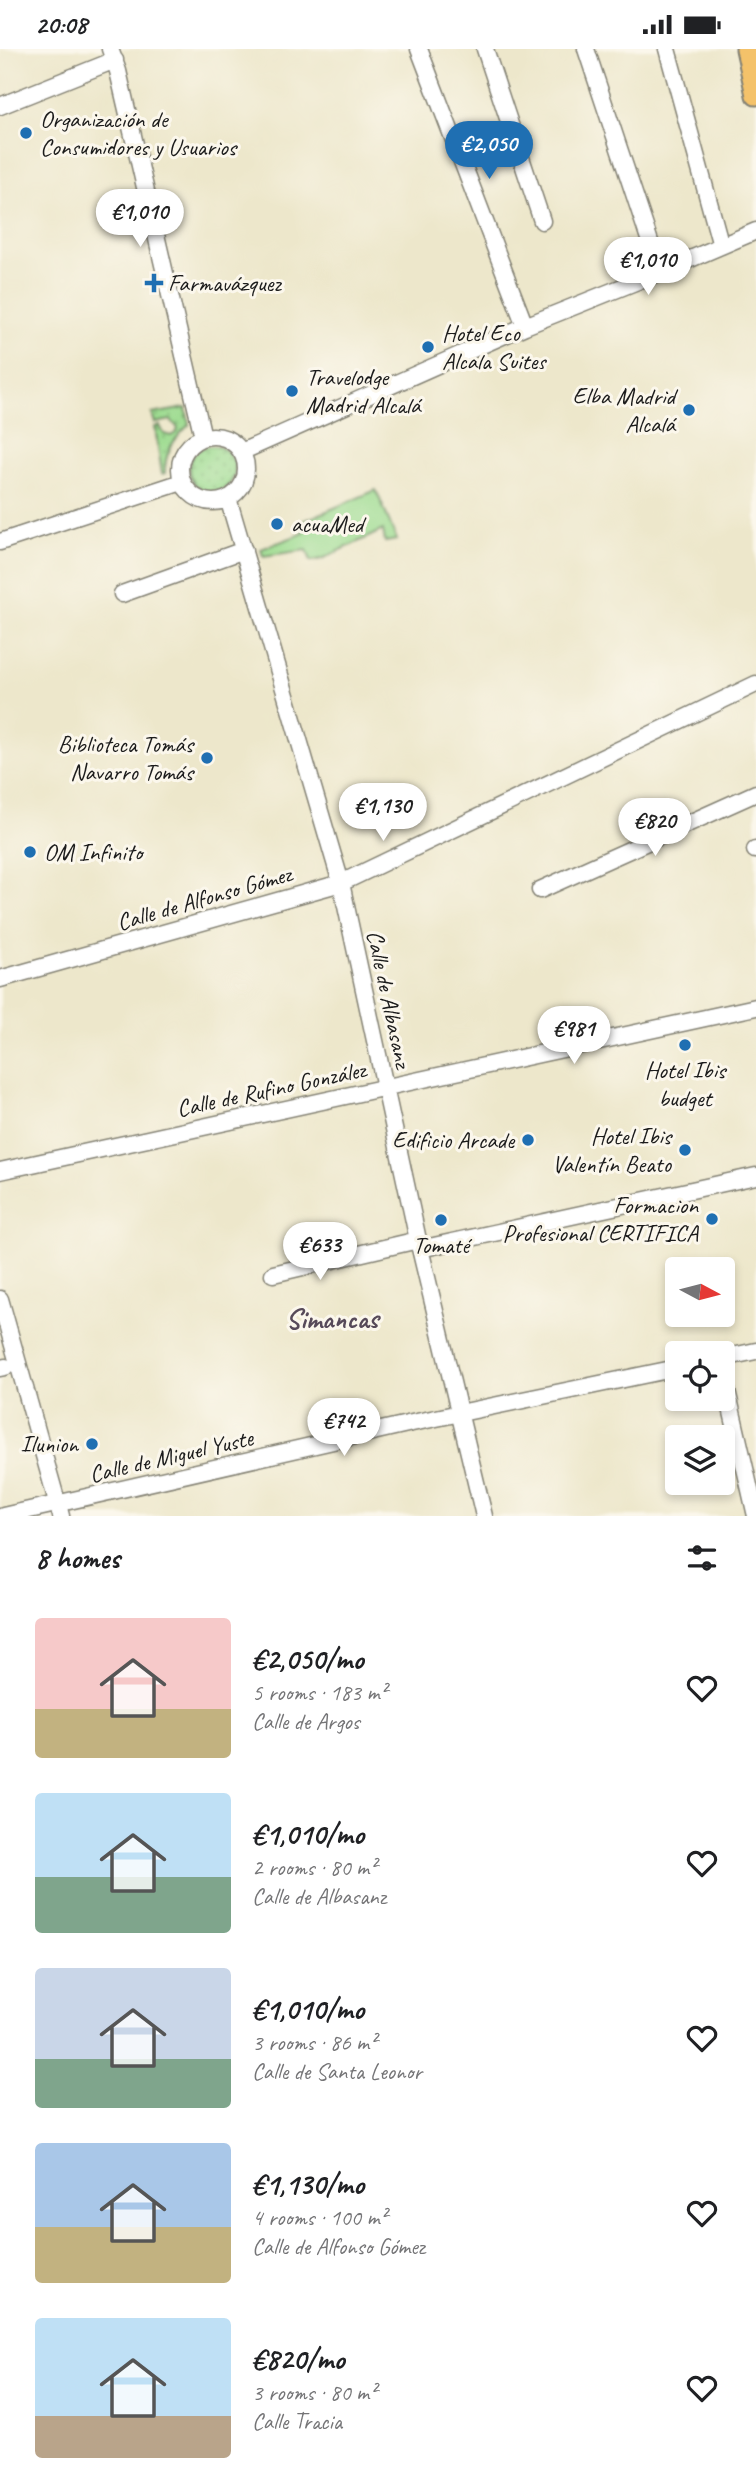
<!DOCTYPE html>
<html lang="en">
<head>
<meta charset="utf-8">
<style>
  body { margin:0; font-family:Caveat,sans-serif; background:#f6f6f6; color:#202124; height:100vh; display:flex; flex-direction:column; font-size:26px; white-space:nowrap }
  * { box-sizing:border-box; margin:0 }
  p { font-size:23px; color:#757577 }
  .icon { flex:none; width:38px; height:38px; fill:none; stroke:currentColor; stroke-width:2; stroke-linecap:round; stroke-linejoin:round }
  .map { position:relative; height:1467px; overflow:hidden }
  .side { display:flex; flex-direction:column; background:#fff; flex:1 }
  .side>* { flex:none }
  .needle { width:46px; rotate:97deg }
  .buttons { position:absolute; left:665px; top:1208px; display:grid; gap:14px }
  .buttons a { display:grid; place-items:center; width:70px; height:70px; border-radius:7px; background:#fff; box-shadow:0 4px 10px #0003; font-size:35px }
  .price { position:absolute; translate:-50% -60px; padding:0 16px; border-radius:24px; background:#fff; color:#222; font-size:23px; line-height:46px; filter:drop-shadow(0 2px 4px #0008) }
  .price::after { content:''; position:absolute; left:50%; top:42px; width:21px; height:16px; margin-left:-10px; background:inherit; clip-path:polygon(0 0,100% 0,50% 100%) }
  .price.on { background:#1f6fb2; color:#fff }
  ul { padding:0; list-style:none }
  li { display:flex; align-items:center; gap:21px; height:175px; padding:0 35px }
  li span { display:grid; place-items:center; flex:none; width:196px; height:140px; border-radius:7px; color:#555 }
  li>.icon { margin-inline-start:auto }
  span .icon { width:84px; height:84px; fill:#fffc; stroke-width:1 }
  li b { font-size:30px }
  h2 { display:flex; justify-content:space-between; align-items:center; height:84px; padding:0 35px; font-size:30px }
  .status { display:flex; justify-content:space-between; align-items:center; height:49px; padding:0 35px; background:#fff; direction:ltr }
  .status svg { height:19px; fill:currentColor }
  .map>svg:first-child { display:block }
  .grass { fill:#9edc91; stroke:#5d7c56; stroke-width:2 }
  .garden { fill:url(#garden-dots); stroke:#5d7c56; stroke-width:2 }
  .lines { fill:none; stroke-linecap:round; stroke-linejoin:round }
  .minor-casing { stroke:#848274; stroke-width:19 }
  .major-casing { stroke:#848274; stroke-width:23 }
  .minor { stroke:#fff; stroke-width:16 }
  .major { stroke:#f4c26a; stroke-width:19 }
  .poi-dot { fill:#1f6fb2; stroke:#fbf7ec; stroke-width:2.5 }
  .labels { text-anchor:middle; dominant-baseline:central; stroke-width:6; stroke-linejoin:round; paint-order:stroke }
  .poi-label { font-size:24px; fill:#1c1c1c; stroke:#fbf7ec; text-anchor:start }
  .street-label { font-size:24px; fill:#1c1c1c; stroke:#fbf7ec }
  .quarter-label { font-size:28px; font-weight:bold; fill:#574a59; stroke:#fbf7ec }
</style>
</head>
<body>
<div class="status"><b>20:08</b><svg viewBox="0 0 49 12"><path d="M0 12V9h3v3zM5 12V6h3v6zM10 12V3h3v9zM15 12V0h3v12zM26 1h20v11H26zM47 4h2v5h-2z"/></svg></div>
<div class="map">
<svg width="756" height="1467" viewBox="0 0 756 1467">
  <defs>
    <pattern id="garden-dots" width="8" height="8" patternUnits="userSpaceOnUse" patternTransform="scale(1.75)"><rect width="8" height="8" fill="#9edc91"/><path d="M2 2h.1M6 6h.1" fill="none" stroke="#88bc7c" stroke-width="1.8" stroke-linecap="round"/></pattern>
  </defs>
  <rect width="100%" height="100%" fill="#fbf7ec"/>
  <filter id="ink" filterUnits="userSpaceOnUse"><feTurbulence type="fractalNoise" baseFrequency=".0143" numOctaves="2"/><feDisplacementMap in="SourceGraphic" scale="14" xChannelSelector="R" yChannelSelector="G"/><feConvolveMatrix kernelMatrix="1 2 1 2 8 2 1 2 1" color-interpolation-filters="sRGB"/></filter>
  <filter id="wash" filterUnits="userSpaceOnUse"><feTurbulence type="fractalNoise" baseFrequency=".00686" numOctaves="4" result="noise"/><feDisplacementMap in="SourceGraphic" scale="28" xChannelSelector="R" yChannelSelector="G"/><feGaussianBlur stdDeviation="1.57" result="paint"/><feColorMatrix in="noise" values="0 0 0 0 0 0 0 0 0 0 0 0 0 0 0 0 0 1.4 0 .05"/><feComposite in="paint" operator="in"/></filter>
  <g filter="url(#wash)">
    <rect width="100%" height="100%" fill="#ede7cb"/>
    <path class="grass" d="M376 441 397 491 385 493 383 481 322 510 311 512 307 501 263 507 261 500 304 484 301 473Z"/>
    <path class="garden" d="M186 359 189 376C174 389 164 404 165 424L162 425 155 378 160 377 164 385 171 387 177 383 178 379 171 371 155 374 152 365Z
      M189 420a23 23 0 1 1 46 0a23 23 0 1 1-46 0Z"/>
  </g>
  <g filter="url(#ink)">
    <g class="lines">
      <g class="minor-casing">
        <path id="minor" d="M110 0 118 22 203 388
          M419 0 525 277
          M485 0 542 172
          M586 0 660 223
          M667 0 721 197
          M0 57 115 11
          M180 420a33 33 0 1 1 66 0a33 33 0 1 1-66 0Z
          M241 403 525 277 660 223 756 182
          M228 449 341 834 418 1191 484 1467
          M0 493 182 433
          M122 545 244 501
          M755 801H756
          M540 841 756 744
          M0 930 341 834 756 635
          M0 1122 756 958
          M420 1200 756 1127
          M273 1225 418 1191
          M0 1250 61 1467
          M723 1309 756 1302
          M0 1319 5 1318
          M723 1324 756 1467
          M3 1467 412 1374 677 1319"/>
      </g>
      <g class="major-casing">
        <path id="major" d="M746 0 756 46"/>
      </g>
      <use href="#minor" class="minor"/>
      <use href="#major" class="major"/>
    </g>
  </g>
  <g class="poi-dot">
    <circle cx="26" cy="84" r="7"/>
    <path d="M150.5 223.5h7v7h7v7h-7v7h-7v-7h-7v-7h7z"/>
    <circle cx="428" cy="298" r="7"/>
    <circle cx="292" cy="342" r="7"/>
    <circle cx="689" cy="361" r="7"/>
    <circle cx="277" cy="475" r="7"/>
    <circle cx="207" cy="709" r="7"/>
    <circle cx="30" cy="803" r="7"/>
    <circle cx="685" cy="996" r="7"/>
    <circle cx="528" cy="1091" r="7"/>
    <circle cx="685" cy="1101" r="7"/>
    <circle cx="712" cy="1170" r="7"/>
    <circle cx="441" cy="1171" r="7"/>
    <circle cx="92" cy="1395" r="7"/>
  </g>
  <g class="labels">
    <g class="poi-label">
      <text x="40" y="70">Organización de<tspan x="40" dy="28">Consumidores y Usuarios</tspan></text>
      <text x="168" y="234">Farmavázquez</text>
      <text x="442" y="284">Hotel Eco<tspan x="442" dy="28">Alcala Suites</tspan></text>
      <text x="306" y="328">Travelodge<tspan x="306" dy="28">Madrid Alcalá</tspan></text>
      <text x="675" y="347" text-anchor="end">Elba Madrid<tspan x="675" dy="28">Alcalá</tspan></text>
      <text x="291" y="475">acuaMed</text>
      <text x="193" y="695" text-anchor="end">Biblioteca Tomás<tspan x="193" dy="28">Navarro Tomás</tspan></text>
      <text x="44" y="803">OM Infinito</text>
      <text x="685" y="1021" text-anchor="middle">Hotel Ibis<tspan x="685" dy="28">budget</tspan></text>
      <text x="671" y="1087" text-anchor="end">Hotel Ibis<tspan x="671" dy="28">Valentín Beato</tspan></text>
      <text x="514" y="1091" text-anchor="end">Edificio Arcade</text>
      <text x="698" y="1156" text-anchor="end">Formacion<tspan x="698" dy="28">Profesional CERTIFICA</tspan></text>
      <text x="441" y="1196" text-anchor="middle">Tomaté</text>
      <text x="78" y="1395" text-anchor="end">Ilunion</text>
    </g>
    <g class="street-label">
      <text transform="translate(204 849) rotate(-16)">Calle de Alfonso Gómez</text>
      <text transform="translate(389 950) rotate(78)">Calle de Albasanz</text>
      <text transform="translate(271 1040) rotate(-12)">Calle de Rufino González</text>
      <text transform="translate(171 1407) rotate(-13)">Calle de Miguel Yuste</text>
    </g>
    <g class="quarter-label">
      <text x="332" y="1269">Simancas</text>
    </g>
  </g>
</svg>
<div class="buttons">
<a><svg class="needle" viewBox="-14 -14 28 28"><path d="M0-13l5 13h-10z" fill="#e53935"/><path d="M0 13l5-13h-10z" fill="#757577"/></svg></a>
<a><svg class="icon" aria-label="locate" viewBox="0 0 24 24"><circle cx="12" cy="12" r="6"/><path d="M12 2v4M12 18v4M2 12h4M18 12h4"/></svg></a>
<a><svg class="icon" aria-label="layers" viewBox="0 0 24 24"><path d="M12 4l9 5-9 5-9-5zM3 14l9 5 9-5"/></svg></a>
</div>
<b class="price on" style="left:489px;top:132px">€2,050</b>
<b class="price" style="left:140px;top:200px">€1,010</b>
<b class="price" style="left:648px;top:248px">€1,010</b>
<b class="price" style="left:383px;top:794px">€1,130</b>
<b class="price" style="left:655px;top:809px">€820</b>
<b class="price" style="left:574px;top:1017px">€981</b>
<b class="price" style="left:320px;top:1233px">€633</b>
<b class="price" style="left:344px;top:1409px">€742</b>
</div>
<section class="side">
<h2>8 homes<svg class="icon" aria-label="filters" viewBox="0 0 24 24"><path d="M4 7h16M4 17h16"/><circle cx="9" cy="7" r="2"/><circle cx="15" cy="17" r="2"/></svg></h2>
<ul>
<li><span style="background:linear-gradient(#f6c9c9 65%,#c2b280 0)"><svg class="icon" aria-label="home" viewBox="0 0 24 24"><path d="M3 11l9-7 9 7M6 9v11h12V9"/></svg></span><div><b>€2,050/mo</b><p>5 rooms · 183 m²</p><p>Calle de Argos</p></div><svg class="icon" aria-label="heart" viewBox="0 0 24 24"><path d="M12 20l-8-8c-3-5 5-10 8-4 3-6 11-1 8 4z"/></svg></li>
<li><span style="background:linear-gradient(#bfe0f5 60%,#7fa58c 0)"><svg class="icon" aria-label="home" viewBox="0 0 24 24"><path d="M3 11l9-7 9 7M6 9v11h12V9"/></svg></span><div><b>€1,010/mo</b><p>2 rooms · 80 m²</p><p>Calle de Albasanz</p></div><svg class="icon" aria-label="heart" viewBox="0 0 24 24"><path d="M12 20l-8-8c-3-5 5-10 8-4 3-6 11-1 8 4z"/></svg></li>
<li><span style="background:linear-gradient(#c9d6e8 65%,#7fa58c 0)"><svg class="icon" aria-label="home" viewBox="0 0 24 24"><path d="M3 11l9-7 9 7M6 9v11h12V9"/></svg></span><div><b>€1,010/mo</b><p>3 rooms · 86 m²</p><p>Calle de Santa Leonor</p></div><svg class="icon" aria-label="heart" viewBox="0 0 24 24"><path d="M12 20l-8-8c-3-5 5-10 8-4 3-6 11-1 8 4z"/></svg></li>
<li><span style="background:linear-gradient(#a9c7e8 60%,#c2b280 0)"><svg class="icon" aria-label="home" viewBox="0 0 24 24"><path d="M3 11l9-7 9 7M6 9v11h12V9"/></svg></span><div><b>€1,130/mo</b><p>4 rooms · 100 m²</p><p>Calle de Alfonso Gómez</p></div><svg class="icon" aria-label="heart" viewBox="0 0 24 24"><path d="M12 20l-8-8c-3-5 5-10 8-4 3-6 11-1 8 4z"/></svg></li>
<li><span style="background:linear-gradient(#bfe0f5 70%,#b9a48a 0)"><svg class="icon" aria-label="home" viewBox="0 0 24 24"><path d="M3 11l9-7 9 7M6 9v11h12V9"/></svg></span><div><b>€820/mo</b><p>3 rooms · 80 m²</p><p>Calle Tracia</p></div><svg class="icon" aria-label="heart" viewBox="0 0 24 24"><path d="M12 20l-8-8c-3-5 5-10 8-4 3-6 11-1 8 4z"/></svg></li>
</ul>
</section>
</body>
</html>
